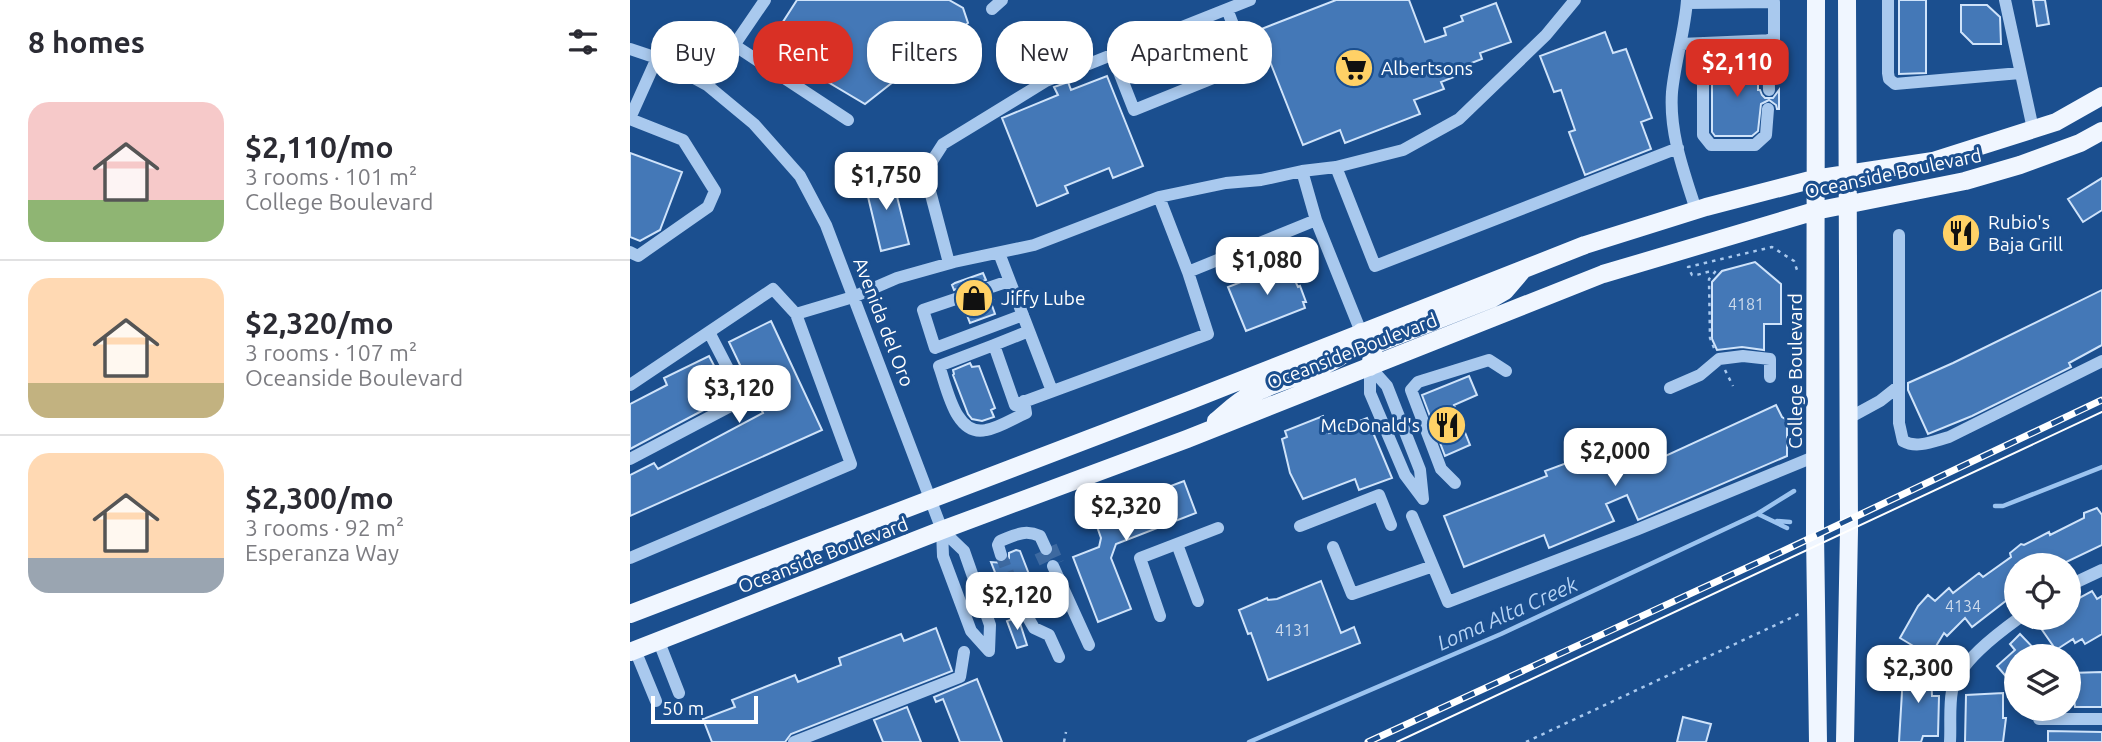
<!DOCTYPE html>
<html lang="en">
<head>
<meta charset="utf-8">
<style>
  body { margin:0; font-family:Ubuntu,sans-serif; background:#f7f7f7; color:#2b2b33; height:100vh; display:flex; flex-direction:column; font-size:26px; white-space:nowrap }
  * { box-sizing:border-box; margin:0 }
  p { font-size:23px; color:#7c7c81 }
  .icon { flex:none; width:38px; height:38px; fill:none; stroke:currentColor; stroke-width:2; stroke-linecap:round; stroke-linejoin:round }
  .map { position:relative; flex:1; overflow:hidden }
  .details { display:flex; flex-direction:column; background:#fff; width:630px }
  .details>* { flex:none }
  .banner { position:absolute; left:21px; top:21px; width:665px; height:63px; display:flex; gap:14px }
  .fabs { position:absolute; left:1374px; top:553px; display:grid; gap:14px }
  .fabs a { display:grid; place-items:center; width:77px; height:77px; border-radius:50%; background:#fff; box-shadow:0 4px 10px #0003; font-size:35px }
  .scale { position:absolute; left:21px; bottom:18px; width:107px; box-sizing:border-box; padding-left:7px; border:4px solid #fff; border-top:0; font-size:19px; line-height:24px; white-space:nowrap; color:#fff; -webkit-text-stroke:5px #1b4f8f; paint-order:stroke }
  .price { position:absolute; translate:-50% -60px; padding:0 16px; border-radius:14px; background:#fff; color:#222; font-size:23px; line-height:46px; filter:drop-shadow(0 2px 4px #0008) }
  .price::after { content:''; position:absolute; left:50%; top:42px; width:21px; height:16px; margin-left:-10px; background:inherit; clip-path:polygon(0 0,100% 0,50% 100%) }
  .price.selected { background:#d93025; color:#fff }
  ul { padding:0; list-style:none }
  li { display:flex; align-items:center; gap:21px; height:175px; padding:0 28px }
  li+li { border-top:2px solid #e1e1e2 }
  li span { display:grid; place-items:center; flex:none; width:196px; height:140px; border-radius:21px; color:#555 }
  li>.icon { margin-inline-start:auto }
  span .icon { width:84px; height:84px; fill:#fffc; stroke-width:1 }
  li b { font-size:30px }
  h2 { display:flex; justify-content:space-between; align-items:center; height:84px; padding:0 28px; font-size:30px }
  .chip { padding:0 24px; border-radius:28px; background:#fff; box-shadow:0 4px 10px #0003; font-size:24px; line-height:63px }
  .chip.selected { background:#d93025; color:#fff }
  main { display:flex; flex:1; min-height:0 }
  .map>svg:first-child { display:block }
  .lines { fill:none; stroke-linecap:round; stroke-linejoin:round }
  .stream { stroke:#9cc4f0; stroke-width:4.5 }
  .building { fill:#4478b7; stroke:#cfe3fa; stroke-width:2 }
  .minor-tunnel { stroke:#3d69a0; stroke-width:12; stroke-dasharray:12 6; stroke-linecap:butt }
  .path { stroke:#a9c9ee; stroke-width:2.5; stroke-dasharray:3.5 5; stroke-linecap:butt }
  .minor { stroke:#a9c9ee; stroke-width:12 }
  .major { stroke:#f0f6ff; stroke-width:18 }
  .tram { stroke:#fff; stroke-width:2 }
  .rail-casing { stroke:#fff; stroke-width:7 }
  .rail { stroke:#1b4f8f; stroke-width:4.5; stroke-dasharray:13; stroke-linecap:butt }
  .labels { text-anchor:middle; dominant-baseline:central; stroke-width:6; stroke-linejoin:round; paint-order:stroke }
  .number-label { font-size:16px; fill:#d0dded }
  .poi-label { font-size:19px; fill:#fff; stroke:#1b4f8f; text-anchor:start }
  .street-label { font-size:19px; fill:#fff; stroke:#1b4f8f }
  .water-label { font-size:21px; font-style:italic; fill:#b5d3f5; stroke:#1b4f8f }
</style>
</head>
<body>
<main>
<section class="details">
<h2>8 homes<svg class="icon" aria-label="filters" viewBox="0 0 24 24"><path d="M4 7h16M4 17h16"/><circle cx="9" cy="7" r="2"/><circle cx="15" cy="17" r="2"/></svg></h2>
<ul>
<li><span style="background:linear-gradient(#f6c9c9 70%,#8fb573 0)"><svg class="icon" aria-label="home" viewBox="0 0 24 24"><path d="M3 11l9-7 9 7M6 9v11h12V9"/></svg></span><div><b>$2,110/mo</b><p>3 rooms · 101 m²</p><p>College Boulevard</p></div></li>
<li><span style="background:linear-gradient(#ffd9b3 75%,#c2b280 0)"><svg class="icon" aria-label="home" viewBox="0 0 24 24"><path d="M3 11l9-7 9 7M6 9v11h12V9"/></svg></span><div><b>$2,320/mo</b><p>3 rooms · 107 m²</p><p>Oceanside Boulevard</p></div></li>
<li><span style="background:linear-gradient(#ffd9b3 75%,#9aa5b1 0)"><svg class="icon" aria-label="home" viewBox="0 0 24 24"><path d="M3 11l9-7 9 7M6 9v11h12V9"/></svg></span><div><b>$2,300/mo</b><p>3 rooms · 92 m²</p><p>Esperanza Way</p></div></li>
</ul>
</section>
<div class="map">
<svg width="1472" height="742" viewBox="0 0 1472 742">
  <rect width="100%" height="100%" fill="#1b4f8f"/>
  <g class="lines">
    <path class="stream" d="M1365 506H1373L1472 467
      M1128 514 1157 528
      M1147 521 1160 522
      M619 742 871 634 1127 514 1164 491"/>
  </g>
  <path class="building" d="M167 0H319L333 8 338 23 235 104 134 44 147 31Z
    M706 0H779L795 42 816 35 814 28 833 21 831 16 866 3 881 42 850 53 852 59 831 67 834 73 811 82 814 89 784 100 790 114 715 143 710 130 673 145 635 49 623 54 616 35Z
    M1269 0H1296V73L1269 74Z
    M1403 0H1415L1419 24 1407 26Z
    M1331 5H1357L1370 17 1371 44H1343L1331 32Z
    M975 32 983 53 996 49 1022 118 1011 122 1021 149 955 175 939 132 945 130 931 90 924 92 910 56Z
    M1082 62H1128V90H1130L1132 95 1135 98H1143L1149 90V109H1147L1146 105 1139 100 1131 104 1128 131 1122 136H1085L1082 132Z
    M477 76 513 166 483 178 479 168 435 186 438 193 407 206 372 118 428 95 424 87 438 82 441 90Z
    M0 153 52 172 30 230 10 241 0 237Z
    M261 173 279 244 251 251 234 180Z
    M1472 178V210L1453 222 1438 199Z
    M1125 262 1151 284V324H1134V350L1112 347 1087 350 1082 339V282L1092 271Z
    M657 264 668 287 670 286 676 302H673L675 308 616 331 598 287Z
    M353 273 356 280 324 290 322 285 325 283Z
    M1472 290V345L1439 363 1441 367 1342 416 1298 434 1278 390V383L1323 363Z
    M362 296 363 299 360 300 365 314 340 323 335 310 332 311 330 307Z
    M141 321 192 430 0 516V475L24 463 28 469 133 413 99 342Z
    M79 356 100 396 0 449V404L37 385 34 378Z
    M340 363 342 367 349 366 365 408 361 410 364 417 352 421 342 419 338 414 323 375 324 374 323 370Z
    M839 376 847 395 824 405 840 445 815 456 792 395Z
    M1146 405 1152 417 1157 420V456L1008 520 997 495 976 504 984 521 919 548 914 535 834 567 814 516 917 476 915 471 942 461 944 466 977 454 974 445 995 436 999 446 1029 459Z
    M693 416 699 433 737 418 762 478 729 490 725 479 673 499 660 473 652 439 657 437 655 431Z
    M554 481 566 513 486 544 481 558 501 609 468 622 443 557 469 547 471 538 463 515Z
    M1467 508 1472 515V545L1430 565H1386V593L1342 627 1335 618 1317 636 1314 633 1300 656 1270 638 1288 606 1298 595 1305 601 1319 588 1323 593 1349 573 1353 577 1381 557 1380 553 1391 544 1394 545 1419 532 1420 535 1454 518V513Z
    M386 550 390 551 407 595 397 599 391 595 386 596 379 608 361 562 374 563 379 558V553Z
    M691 581 711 633 724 627 730 643 638 680 621 633 618 634 609 610 637 598 638 600 647 599Z
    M1462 591 1467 599 1472 596V634L1455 644 1452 639 1445 643 1443 639 1426 650 1408 624 1417 618H1438V604Z
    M388 617 397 645 387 648 377 621Z
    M306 628 322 671 161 734 155 742H82L73 719 105 707 102 700 165 675 168 682 211 665 209 658 271 634 274 641Z
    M1390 634 1411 656H1386V688L1367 666 1385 650 1380 644Z
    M1269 668H1301L1302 696H1309L1308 736H1293L1291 742H1269L1272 692 1271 679H1267Z
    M1472 672V707H1445L1443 691 1444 677 1441 673Z
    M347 679 372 742H330L313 699 306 702 304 697Z
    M1373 693V718H1376L1373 742H1335L1336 695Z
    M277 707 291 742H253L244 720Z
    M1053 717 1081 724 1076 742H1047Z
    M1418 731 1472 732V742H1418Z"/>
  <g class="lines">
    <path class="minor-tunnel" d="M421 546 428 563
      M410 552 417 567
      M371 555 390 604"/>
    <path class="path" d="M1084 348 1080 338 1079 279 1085 272C1076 270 1070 276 1062 275L1058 267 1142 247 1164 261 1168 273
      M1095 370 1103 386
      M434 742 436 732
      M896 742 1169 614"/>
    <path class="minor" d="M1057 0C1055 31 1045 61 1042 92 1039 133 1054 172 1066 210
      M1258 0V73L1259 79 1265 84 1390 73
      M1375 0 1403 129
      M362 9 372 0
      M1138 40 1139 90
      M1073 43V135L1081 145H1125L1136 135 1138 109
      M1051 44 1144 40V2L1057 3
      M104 45 218 120
      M0 49 27 58 77 85 124 124 170 176 196 225 312 530 313 556 341 631 359 651
      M482 54 504 110 618 64 597 9
      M77 85 135 0
      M0 118 27 58
      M0 119 53 140 85 191 78 207 8 256 0 252
      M706 167 745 266 1048 148
      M672 171 686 220 731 332
      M529 197 558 272
      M1269 235V423L1273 441C1287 449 1304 441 1319 437L1472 361
      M369 253 399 331 364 345 385 405 578 334 558 272 686 220
      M319 263 295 172 313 144 416 81 620 0
      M379 281 293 310 305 348 393 315
      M166 314 223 297 267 278 324 262 404 245 529 197 596 183 631 180 672 171 706 167 773 150 829 119 916 35 945 0
      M399 331 422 391
      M364 345 309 366C317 387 325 437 356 430 369 428 384 418 396 413L394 401
      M740 367V393L775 475 793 499
      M740 367 757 386 790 470 793 499
      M0 385 143 289 166 314 221 464 0 558
      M1040 388 1070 375 1089 359 1113 356 1140 359V377
      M1217 419 1250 401 1269 386
      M0 459 112 400 109 390 79 332
      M825 483 811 469 781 390 788 382 859 360 876 371
      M782 516 818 602 1006 530 1186 456
      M670 526 749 495 761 525
      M312 530 334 551 360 625 359 651
      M547 544 568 601
      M703 547 722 594 803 566
      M371 555 368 545 370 541C385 535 395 529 410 536L416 549
      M423 566 459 645
      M1438 586 1472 570
      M390 604 404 628 419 635 429 657
      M530 616 510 558 588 528
      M29 642 49 693
      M5 650 26 701
      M1409 719H1472
      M164 742 330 677 334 652
      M1320 742C1321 726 1319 707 1322 691 1328 663 1367 634 1389 618"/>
    <path class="major" d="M1186 0 1185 534 1188 742
      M740 367 743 350 746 344 863 298 875 291 892 271
      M586 421C597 412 609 400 622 394 656 377 704 370 730 340L731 332
      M0 614 561 400 955 245 1076 207 1184 179 1303 161 1426 122 1472 96
      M0 652 312 530 557 439 973 274 1185 211 1335 181 1390 165 1450 143 1472 131
      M1215 742 1219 530 1217 0"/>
    <path class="tram" d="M767 742 1472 412"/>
    <g class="rail-casing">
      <path id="rail" d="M738 742 1151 552 1472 400"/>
    </g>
    <use href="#rail" class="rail"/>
  </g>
  <defs>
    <g id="supermarket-disc" transform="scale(2.0125)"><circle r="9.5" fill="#ffd166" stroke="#1b4f8f"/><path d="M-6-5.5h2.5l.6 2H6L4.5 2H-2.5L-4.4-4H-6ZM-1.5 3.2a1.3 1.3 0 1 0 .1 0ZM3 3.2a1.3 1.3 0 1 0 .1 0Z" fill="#111"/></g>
    <g id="restaurant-disc" transform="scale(2.0125)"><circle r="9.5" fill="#ffd166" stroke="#1b4f8f"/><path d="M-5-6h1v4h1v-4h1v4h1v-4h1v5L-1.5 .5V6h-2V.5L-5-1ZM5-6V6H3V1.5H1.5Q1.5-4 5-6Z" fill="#111"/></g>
    <g id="shop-disc" transform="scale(2.0125)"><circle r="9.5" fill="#ffd166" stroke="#1b4f8f"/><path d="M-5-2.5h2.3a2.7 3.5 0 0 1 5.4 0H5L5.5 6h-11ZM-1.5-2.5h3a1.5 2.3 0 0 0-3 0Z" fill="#111"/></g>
  </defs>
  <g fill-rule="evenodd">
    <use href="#supermarket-disc" x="724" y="68"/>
    <use href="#restaurant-disc" x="1331" y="233"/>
    <use href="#shop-disc" x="344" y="298"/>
    <use href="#restaurant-disc" x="817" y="425"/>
  </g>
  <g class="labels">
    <g class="number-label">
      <text x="1116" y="304">4181</text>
      <text x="1333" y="606">4134</text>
      <text x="663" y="630">4131</text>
    </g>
    <g class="poi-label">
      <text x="751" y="68">Albertsons</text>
      <text x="1358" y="222">Rubio's<tspan x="1358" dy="22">Baja Grill</tspan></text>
      <text x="371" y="298">Jiffy Lube</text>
      <text x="790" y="425" text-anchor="end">McDonald's</text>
    </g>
    <g class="street-label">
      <text transform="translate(1263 173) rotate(-12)">Oceanside Boulevard</text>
      <text transform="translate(254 322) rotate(69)">Avenida del Oro</text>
      <text transform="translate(722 351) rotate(-21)">Oceanside Boulevard</text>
      <text transform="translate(1165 371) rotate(-90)">College Boulevard</text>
      <text transform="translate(193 555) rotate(-21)">Oceanside Boulevard</text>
    </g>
    <g class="water-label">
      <text transform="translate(877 613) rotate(-24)">Loma Alta Creek</text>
    </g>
  </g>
</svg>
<div class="fabs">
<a><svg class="icon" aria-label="locate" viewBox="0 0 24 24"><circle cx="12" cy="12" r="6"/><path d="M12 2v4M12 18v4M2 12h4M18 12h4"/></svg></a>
<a><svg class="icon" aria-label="layers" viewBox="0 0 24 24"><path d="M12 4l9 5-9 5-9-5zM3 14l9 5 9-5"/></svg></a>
</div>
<div class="scale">50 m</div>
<b class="price selected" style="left:1107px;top:99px">$2,110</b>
<b class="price" style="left:256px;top:212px">$1,750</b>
<b class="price" style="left:637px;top:297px">$1,080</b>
<b class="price" style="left:109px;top:425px">$3,120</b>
<b class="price" style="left:985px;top:488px">$2,000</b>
<b class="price" style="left:496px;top:543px">$2,320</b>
<b class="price" style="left:387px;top:632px">$2,120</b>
<b class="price" style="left:1288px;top:705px">$2,300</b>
<div class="banner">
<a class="chip">Buy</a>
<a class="chip selected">Rent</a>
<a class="chip">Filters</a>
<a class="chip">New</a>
<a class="chip">Apartment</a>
</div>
</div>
</main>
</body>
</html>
